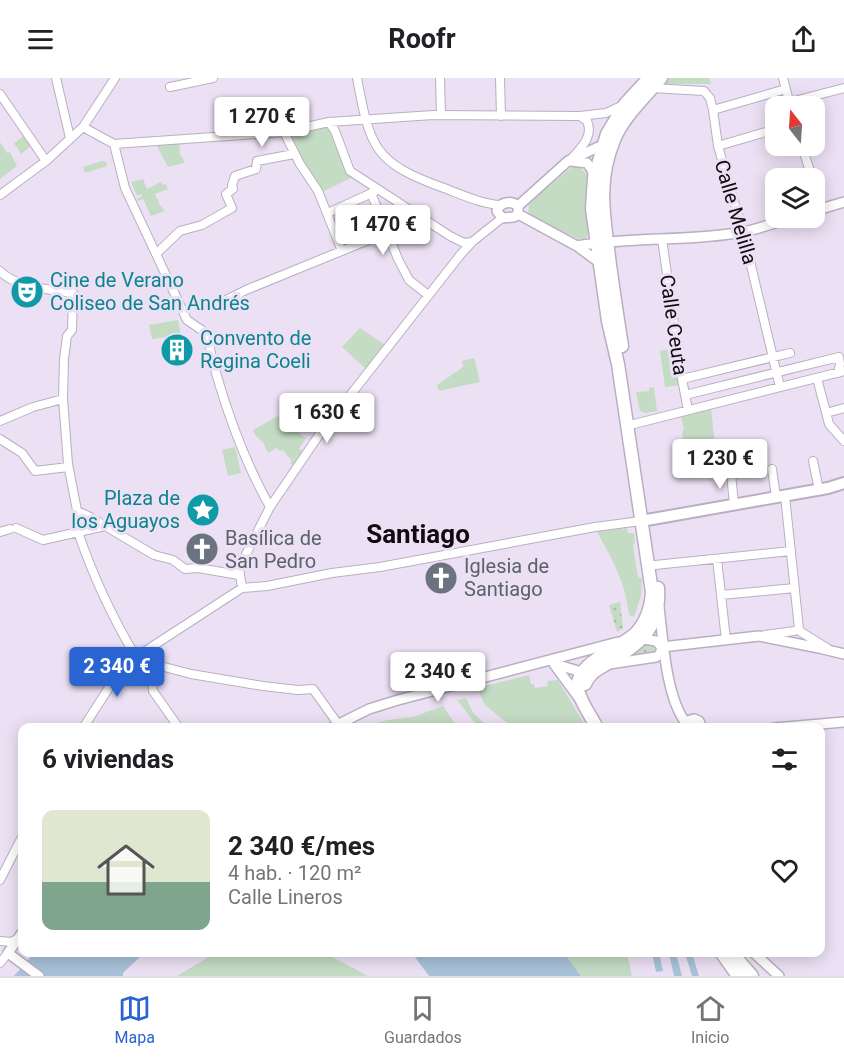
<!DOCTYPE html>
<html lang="es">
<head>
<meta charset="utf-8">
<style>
  body { margin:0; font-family:Roboto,sans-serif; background:#f6f6f6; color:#202124; height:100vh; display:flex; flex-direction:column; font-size:22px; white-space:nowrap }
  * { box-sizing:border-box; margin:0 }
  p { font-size:20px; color:#757577 }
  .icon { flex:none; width:33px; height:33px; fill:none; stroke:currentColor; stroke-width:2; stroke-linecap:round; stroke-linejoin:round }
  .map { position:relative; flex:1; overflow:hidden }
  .sheet { position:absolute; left:18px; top:645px; width:807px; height:234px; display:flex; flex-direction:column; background:#fff; border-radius:12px; box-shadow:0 3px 15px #0003 }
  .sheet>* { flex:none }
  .needle { width:39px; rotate:343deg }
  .controls { position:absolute; left:765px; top:18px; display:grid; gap:12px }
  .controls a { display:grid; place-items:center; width:60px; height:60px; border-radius:12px; background:#fff; box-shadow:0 3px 15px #0003; font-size:30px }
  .price { position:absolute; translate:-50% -51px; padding:0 14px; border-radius:6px; background:#fff; color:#222; font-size:20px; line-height:39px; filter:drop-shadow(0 2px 3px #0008) }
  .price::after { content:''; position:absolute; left:50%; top:36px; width:18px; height:14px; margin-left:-9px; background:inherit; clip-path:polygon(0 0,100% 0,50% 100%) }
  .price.active { background:#2a64d2; color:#fff }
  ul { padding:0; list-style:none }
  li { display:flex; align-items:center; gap:18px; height:150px; padding:0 24px }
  li span { display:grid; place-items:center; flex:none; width:168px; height:120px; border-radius:12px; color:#555 }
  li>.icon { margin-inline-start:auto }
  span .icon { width:72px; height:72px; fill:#fffc; stroke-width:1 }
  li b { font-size:26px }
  h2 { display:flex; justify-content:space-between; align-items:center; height:72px; padding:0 24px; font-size:26px }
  header { display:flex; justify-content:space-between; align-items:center; height:78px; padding:0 24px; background:#fff; font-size:27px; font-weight:700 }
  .tabs { display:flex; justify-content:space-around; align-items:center; height:84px; border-top:2px solid #e0e0e0; background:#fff; font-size:16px; color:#757577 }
  .tabs a { display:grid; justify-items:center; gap:3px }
  .tabs .active { color:#2a64d2 }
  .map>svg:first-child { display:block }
  .grass { fill:url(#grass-dots) }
  .green { fill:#c4dbc4 }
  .water { fill:#a8c2d9 }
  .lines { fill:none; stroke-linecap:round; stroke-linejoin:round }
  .minor-casing { stroke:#baafc1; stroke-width:10 }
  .tertiary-casing { stroke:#baafc1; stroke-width:12 }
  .secondary-casing { stroke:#baafc1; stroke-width:14 }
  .primary-casing { stroke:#baafc1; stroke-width:15 }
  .minor { stroke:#fff; stroke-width:8 }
  .tertiary { stroke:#fff; stroke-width:9 }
  .secondary { stroke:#fff; stroke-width:10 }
  .primary { stroke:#fff; stroke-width:12 }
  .labels { text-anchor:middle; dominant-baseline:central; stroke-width:6; stroke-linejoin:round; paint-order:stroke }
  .street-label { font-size:20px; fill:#0f0b11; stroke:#ece1f4 }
  .culture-label { font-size:20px; fill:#0d838f; stroke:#ece1f4; text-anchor:start }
  .worship-label { font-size:20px; fill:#5b616d; stroke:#ece1f4; text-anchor:start }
  .district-label { font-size:26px; font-weight:bold; fill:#0f0b11; stroke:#ece1f4 }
</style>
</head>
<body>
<header><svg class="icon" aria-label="menu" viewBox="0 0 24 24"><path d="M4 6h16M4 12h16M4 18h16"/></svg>Roofr<svg class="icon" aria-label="share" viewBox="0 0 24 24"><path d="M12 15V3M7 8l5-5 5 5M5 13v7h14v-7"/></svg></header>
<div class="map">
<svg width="844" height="898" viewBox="0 0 844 898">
  <defs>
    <pattern id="grass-dots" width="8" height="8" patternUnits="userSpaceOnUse" patternTransform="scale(1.5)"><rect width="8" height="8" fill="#c4dbc4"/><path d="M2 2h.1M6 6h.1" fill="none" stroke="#a7bba7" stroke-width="1.8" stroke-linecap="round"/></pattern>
  </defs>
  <rect width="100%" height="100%" fill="#ece1f4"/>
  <path class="grass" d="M620 524 623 550 617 554 609 527Z
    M645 565 652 566 655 573 652 576 625 580Z"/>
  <path class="green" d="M669 0H709L711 6H663Z
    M330 46 351 100 322 114 297 79 288 54Z
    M25 57 32 67 21 76 14 65Z
    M179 62 180 77 183 80 184 85 168 89 154 63Z
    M0 64 7 75 10 74 17 88 0 101Z
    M102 83 106 84 107 88 85 95 83 89Z
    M572 89H579L588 97 585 127 589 155 585 162H581L528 138 529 125Z
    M143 101 147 111 161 104 163 107 166 106 168 111 155 116 160 127 165 133 151 138 143 121 138 123 137 121 142 118 141 116 137 118 131 104Z
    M178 242 181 257 152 261 149 247Z
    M360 250 385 267 367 292 342 269Z
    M674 270 680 307 665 309 660 273Z
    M474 280 480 304 439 313 437 307 463 289 462 283Z
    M654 309 657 333 645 335 640 333 636 314 649 313V310Z
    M305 320 317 331 311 335 309 333 305 337 307 339 302 345 303 347 299 355 306 360 299 371 305 374 295 388 290 385 292 383 283 372 280 373 277 370 268 375 263 364 256 358 253 352 288 332Z
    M711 330 718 395 694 401 689 372H684L682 353 684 352 681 338Z
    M235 369 241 395 228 398 222 372Z
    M627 450 628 455H634L635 463 633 468 638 499 642 501 641 518 634 539 629 537C625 503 613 483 597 454Z
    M529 597 531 606H534L535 610 548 608 547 603 558 602 586 649H512L485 627 477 610Z
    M466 620 474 636 489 649H478L457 622Z
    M443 628 457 649H358L388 642 413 639Z
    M217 874 325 875 368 898H177Z
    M564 875H627L632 898H581Z"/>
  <path class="water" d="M34 875H144L123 895V898H14Z
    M412 875H564L581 898H429Z
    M652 875H659L663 893 656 894Z
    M669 875H676L682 898H674Z
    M685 875H692L699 898H692Z"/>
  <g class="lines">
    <g class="minor-casing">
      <path id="minor" d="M56 0 70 60
        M357 0C370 70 374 85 444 110 463 117 481 126 501 127
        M440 0 441 36
        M500 0 501 38
        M783 0 790 27
        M170 9 213 0
        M652 10 704 13 710 20 713 32
        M0 16 46 83
        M790 24 844 10
        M329 44 335 53 350 93 450 158 464 165 472 164
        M83 49 114 66 284 54
        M114 66 125 110 187 242 206 255C210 268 212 282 216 295 229 340 247 388 270 429
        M718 68 776 51
        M802 68 812 100
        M572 80C581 70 594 58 587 43L580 38
        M814 110 821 131
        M371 115 398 181 409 202 428 217
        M0 117 46 83 83 49 115 0
        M328 135 374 114
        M662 161 682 301 688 332
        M342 173 318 113 300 86 284 54 329 44 433 37 580 38 606 35 623 27
        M156 176 180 153 202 147 232 130 226 116 233 111 232 107 235 98 256 91 257 83 294 76
        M0 193C14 209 52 212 73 215L72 252 67 258 64 281 63 321 68 386 81 453
        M222 224 246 212 388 154
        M817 300 829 346 844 363
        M682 301 790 275
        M780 309 743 154 718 68 713 32 786 11
        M685 317 839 279 840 286 838 295
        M826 335 844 330
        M0 343 33 329 63 321
        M634 346 844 293
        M0 361 22 375 35 393 68 389
        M813 383 819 412
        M772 391 776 419
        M731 396 734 426
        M785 418 799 551
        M78 436 82 435 90 439 154 477 173 482 185 491 198 490 239 497
        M16 450 43 462 105 448
        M0 454 10 451
        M78 454C93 498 112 539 136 579
        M717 481 726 562
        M655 487 791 473
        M242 510 239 490 270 429 319 357 461 176 472 164 502 140
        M721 517 795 510
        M799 551 801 554 827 570
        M765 557 794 553 799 551
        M141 576 149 585 191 596 263 608 298 612 313 611 338 646
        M149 585 153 613 179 650
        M83 650 110 608 136 579 242 510 267 508 332 495 380 489 595 449 641 443
        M0 802 22 759
        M0 863 11 864 19 860
        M0 885 8 875"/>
    </g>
    <g class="tertiary-casing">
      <path id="tertiary" d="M571 83 587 85 592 92 594 100
        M814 133 844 124
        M518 136 577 168 600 185
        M518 136V128L568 83 607 65
        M518 136 514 139 502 140 497 133C500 124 511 122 518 128
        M577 168C631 158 689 164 743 154 759 151 776 144 792 140
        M659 529C663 561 666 620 686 645
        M637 560 656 563 662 569
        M662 569 759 558 819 570 844 576
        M554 586 579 620
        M555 586 588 596
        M609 586 656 579 660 576 662 569
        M331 650 369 631 398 622 618 564
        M685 650 688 643 694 641 699 643 702 650
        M774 650 844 644
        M22 855 8 875 39 898
        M753 874 779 898"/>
    </g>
    <g class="secondary-casing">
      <path id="secondary" d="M641 443 828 410 844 405"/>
    </g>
    <g class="primary-casing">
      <path id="primary" d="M622 268C617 236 612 204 608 171 603 132 598 101 614 62 623 39 645 19 661 0
        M585 606C589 596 596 592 605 587 637 567 661 553 658 510
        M597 650C591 638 581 625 578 612 573 585 619 571 635 556 646 545 651 529 652 514L618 286 608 243 592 131 594 100 607 56 625 26 649 0
        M721 874 738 898
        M731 874 752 898"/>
    </g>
    <use href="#minor" class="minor"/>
    <use href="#tertiary" class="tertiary"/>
    <use href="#secondary" class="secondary"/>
    <use href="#primary" class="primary"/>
  </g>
  <defs>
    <g id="theatre-disc" transform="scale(1.725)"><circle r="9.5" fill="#0f9aa8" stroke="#ece1f4"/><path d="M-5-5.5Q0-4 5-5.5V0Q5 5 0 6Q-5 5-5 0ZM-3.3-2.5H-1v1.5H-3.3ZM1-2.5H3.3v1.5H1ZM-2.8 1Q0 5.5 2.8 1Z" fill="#fff"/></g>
    <g id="building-disc" transform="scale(1.725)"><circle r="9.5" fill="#0f9aa8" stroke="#ece1f4"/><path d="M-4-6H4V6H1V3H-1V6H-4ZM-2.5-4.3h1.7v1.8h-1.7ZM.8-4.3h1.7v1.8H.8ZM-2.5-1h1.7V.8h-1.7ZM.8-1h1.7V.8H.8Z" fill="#fff"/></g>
    <g id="sight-disc" transform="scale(1.725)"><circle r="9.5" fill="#0f9aa8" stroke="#ece1f4"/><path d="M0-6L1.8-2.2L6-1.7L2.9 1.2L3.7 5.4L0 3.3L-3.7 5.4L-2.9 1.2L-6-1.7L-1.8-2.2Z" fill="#fff"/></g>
    <g id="church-disc" transform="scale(1.725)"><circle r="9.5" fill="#6b7280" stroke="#ece1f4"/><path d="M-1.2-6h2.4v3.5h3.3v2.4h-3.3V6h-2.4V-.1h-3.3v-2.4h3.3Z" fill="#fff"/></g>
  </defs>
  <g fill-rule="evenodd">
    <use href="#theatre-disc" x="27" y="214"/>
    <use href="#building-disc" x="177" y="272"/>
    <use href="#sight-disc" x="203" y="432"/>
    <use href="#church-disc" x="202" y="471"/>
    <use href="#church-disc" x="441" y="500"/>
  </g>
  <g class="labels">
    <g class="street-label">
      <text transform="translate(736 134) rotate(74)">Calle Melilla</text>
      <text transform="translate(674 247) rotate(82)">Calle Ceuta</text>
    </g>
    <g class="culture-label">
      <text x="50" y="202">Cine de Verano<tspan x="50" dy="23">Coliseo de San Andrés</tspan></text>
      <text x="200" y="260">Convento de<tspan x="200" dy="23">Regina Coeli</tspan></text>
      <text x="180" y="420" text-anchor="end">Plaza de<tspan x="180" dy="23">los Aguayos</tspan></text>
    </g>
    <g class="worship-label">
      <text x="225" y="460">Basílica de<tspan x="225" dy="23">San Pedro</tspan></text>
      <text x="464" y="488">Iglesia de<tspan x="464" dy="23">Santiago</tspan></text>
    </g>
    <g class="district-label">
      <text x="418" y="456">Santiago</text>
    </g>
  </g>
</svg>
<div class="controls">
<a><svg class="needle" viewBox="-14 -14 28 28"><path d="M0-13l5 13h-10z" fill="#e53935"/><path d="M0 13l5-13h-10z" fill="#757577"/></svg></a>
<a><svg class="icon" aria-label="layers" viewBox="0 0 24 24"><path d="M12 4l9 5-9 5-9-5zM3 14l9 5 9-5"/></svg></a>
</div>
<b class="price" style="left:262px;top:70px">1 270 €</b>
<b class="price" style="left:383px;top:178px">1 470 €</b>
<b class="price" style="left:327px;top:366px">1 630 €</b>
<b class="price" style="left:720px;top:412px">1 230 €</b>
<b class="price active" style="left:117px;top:620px">2 340 €</b>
<b class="price" style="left:438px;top:625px">2 340 €</b>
<section class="sheet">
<h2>6 viviendas<svg class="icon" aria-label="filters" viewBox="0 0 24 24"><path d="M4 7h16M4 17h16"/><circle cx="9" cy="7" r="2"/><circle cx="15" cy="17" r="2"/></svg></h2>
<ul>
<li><span style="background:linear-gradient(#dfe7d0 60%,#7fa58c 0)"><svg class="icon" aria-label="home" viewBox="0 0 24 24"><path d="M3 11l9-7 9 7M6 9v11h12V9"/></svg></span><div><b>2 340 €/mes</b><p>4 hab. · 120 m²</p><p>Calle Lineros</p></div><svg class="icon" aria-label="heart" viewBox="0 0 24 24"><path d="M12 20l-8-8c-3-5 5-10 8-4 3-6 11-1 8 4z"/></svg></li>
</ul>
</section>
</div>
<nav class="tabs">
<a class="active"><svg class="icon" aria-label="map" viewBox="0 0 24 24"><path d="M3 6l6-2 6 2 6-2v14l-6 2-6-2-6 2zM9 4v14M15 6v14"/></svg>Mapa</a>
<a><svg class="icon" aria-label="saved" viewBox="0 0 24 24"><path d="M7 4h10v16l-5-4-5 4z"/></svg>Guardados</a>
<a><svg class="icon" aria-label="home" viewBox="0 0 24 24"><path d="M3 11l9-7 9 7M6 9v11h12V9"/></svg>Inicio</a>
</nav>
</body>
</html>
